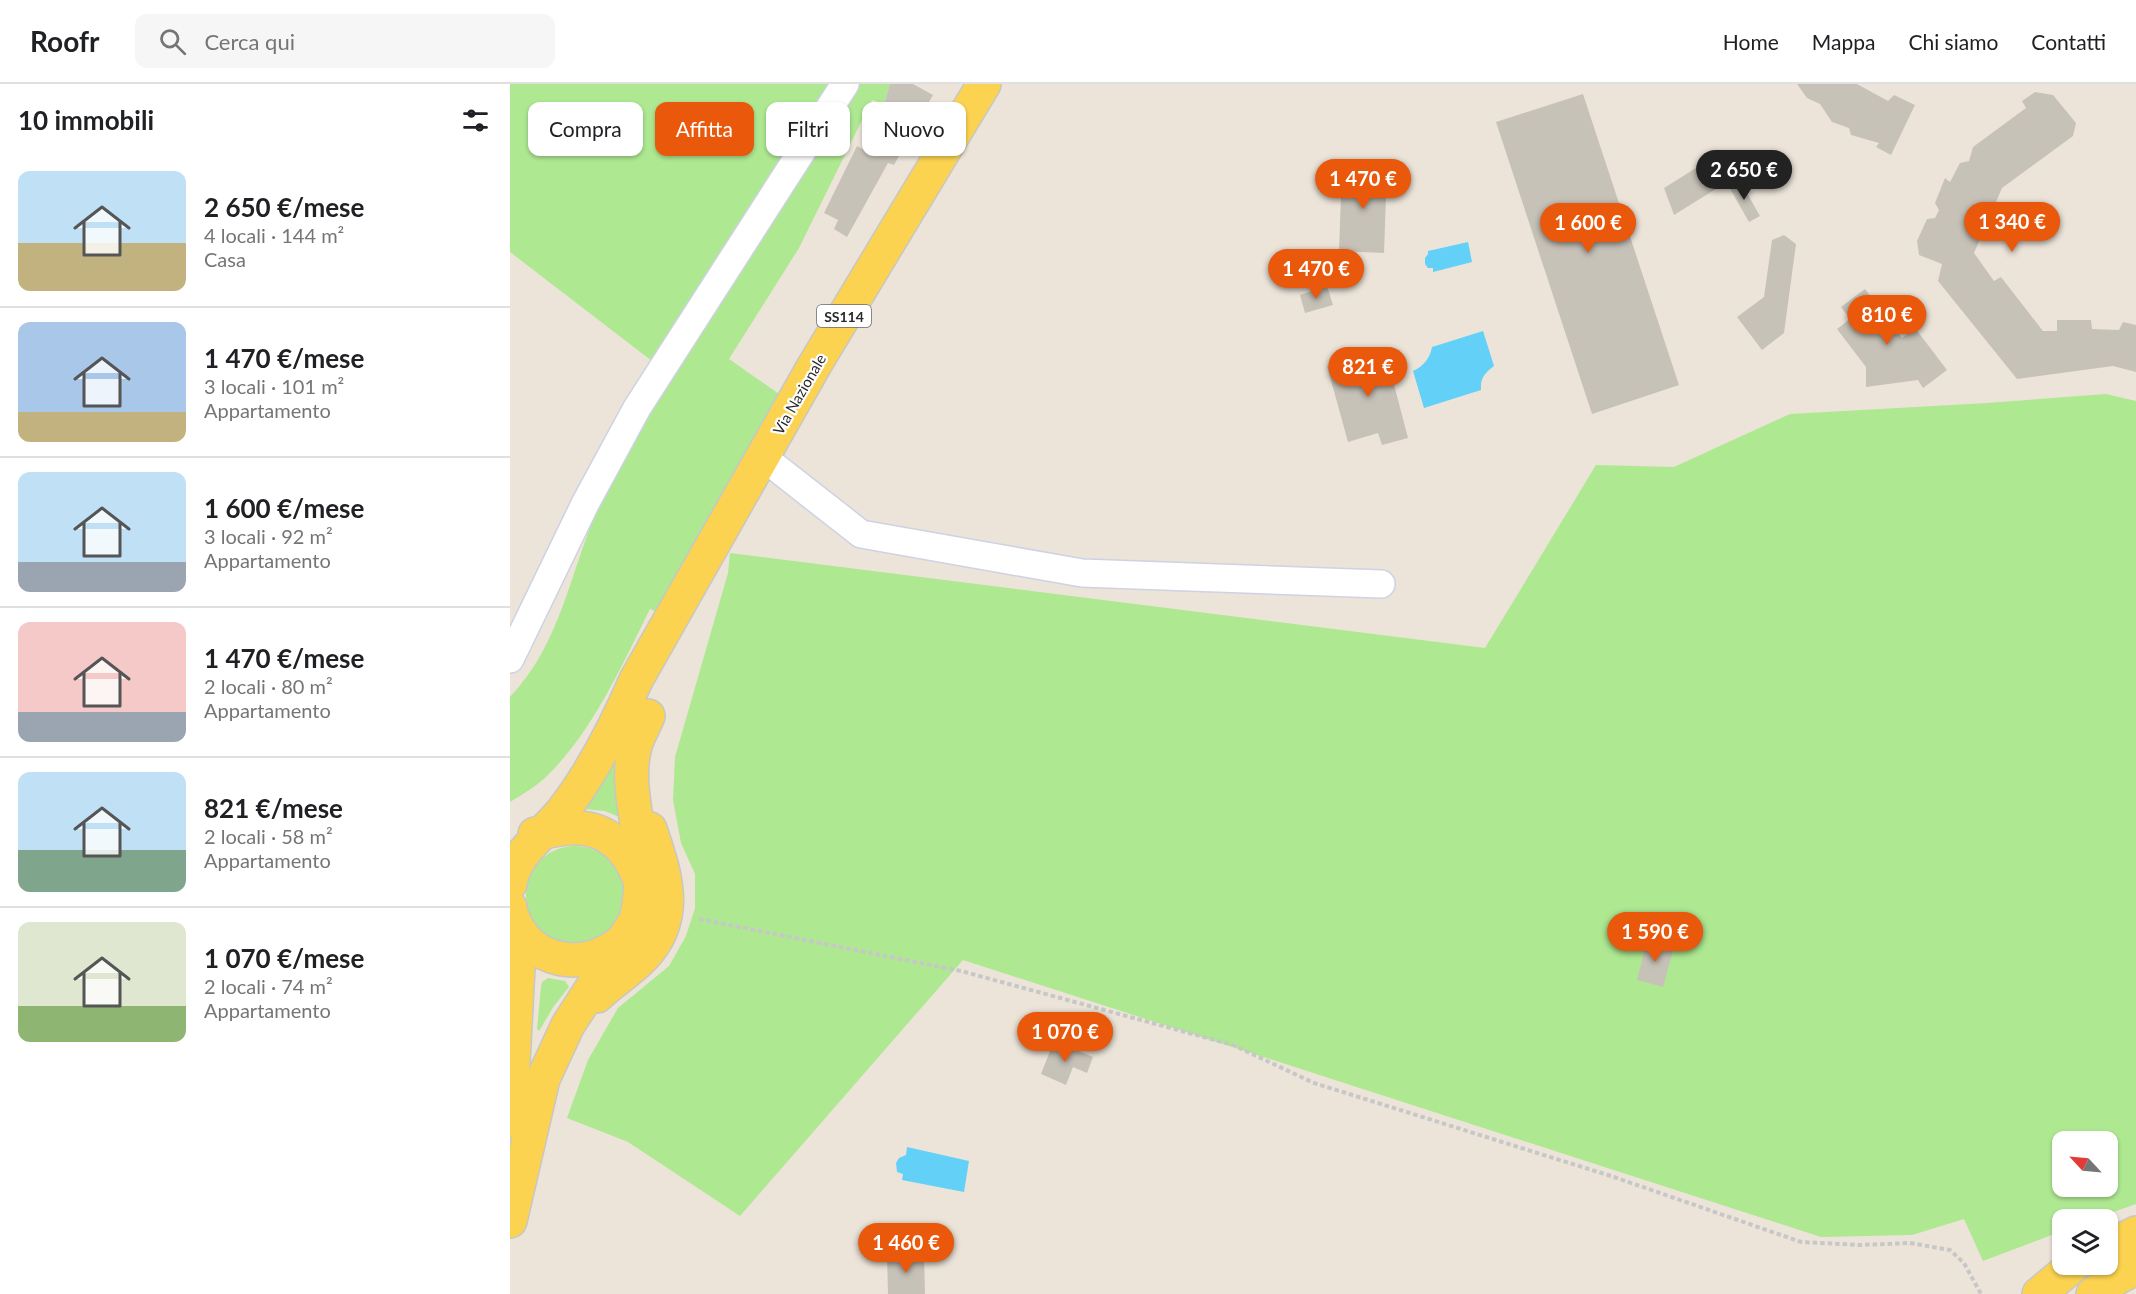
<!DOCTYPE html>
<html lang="it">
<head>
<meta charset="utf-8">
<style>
  body { margin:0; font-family:Lato,sans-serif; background:#f6f6f6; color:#202124; height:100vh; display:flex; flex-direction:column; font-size:22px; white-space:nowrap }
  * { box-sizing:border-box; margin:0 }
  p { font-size:20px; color:#757577 }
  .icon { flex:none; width:33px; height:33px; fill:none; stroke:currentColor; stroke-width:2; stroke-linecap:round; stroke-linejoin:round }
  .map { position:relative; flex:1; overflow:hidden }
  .panel { display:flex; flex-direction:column; background:#fff; width:510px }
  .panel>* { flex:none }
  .top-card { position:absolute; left:18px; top:18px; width:570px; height:54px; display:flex; gap:12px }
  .needle { width:39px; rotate:296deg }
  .buttons { position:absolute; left:1542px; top:1047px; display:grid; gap:12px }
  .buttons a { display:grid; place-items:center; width:66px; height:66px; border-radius:12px; background:#fff; box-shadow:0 2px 4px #0004; font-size:30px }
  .price { position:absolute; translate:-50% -51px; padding:0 14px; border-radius:21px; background:#ea580c; color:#fff; font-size:20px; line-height:39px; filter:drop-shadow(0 2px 3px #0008) }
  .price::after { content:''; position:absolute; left:50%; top:36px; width:18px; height:14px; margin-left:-9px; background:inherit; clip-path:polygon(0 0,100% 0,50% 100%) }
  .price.selected { background:#222; color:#fff }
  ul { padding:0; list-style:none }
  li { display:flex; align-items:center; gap:18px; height:150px; padding:0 18px }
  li+li { border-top:2px solid #e0e0e0 }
  li span { display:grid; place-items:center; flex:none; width:168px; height:120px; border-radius:12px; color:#555 }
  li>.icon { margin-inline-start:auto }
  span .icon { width:72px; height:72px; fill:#fffc; stroke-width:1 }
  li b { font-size:26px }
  h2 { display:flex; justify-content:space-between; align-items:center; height:72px; padding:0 18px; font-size:26px }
  .chip { padding:0 21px; border-radius:12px; background:#fff; box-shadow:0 2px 4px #0004; font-size:21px; line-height:54px }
  .chip.selected { background:#ea580c; color:#fff }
  header { display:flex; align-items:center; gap:36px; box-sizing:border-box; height:84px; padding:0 30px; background:#fff; border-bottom:2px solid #e0e0e0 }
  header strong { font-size:28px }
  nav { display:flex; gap:33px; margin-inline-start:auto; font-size:21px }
  .search { width:420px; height:54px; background:#f6f6f6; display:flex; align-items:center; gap:15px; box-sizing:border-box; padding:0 21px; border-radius:12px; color:#757577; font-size:22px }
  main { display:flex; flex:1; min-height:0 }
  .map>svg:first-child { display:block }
  .green { fill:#aee891; fill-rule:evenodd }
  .water { fill:#63d0f7 }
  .building { fill:#c7c2b8 }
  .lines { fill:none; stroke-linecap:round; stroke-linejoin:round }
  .minor-casing { stroke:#ced2e3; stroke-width:30 }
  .major-casing { stroke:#c7c7c7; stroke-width:36 }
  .path { stroke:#c7c7c7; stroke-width:4; stroke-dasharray:4.5 3; stroke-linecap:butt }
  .minor { stroke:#fff; stroke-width:27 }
  .major { stroke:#fbd350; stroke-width:33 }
  .labels { text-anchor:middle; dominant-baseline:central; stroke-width:4.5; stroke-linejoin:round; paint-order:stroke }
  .shield { fill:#fff; stroke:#696969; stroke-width:1.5 }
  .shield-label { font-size:14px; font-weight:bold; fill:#292929 }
  .street-label { font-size:15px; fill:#292929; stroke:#fff }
</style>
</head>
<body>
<header>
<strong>Roofr</strong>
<div class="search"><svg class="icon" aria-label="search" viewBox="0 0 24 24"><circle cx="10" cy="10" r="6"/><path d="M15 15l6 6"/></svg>Cerca qui</div>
<nav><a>Home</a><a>Mappa</a><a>Chi siamo</a><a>Contatti</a></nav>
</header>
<main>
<section class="panel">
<h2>10 immobili<svg class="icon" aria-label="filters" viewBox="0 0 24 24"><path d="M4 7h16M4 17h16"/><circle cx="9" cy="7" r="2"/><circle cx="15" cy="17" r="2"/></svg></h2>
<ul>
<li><span style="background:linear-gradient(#bfe0f5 60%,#c2b280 0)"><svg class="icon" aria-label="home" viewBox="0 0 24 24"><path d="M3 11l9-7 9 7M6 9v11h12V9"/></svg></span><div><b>2 650 €/mese</b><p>4 locali · 144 m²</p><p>Casa</p></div></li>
<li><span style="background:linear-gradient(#a9c7e8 75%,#c2b280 0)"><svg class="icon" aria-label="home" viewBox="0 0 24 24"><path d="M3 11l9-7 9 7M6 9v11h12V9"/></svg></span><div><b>1 470 €/mese</b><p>3 locali · 101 m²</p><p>Appartamento</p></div></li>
<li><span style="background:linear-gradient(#bfe0f5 75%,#9aa5b1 0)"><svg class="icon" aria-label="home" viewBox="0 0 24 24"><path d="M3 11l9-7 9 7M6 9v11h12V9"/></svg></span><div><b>1 600 €/mese</b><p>3 locali · 92 m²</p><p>Appartamento</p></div></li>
<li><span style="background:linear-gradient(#f6c9c9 75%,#9aa5b1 0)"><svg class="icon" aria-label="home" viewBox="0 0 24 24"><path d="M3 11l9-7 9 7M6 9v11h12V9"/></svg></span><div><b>1 470 €/mese</b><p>2 locali · 80 m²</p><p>Appartamento</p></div></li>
<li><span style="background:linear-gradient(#bfe0f5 65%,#7fa58c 0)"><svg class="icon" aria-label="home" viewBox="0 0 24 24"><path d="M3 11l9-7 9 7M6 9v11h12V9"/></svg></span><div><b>821 €/mese</b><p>2 locali · 58 m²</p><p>Appartamento</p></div></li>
<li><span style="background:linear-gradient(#dfe7d0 70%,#8fb573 0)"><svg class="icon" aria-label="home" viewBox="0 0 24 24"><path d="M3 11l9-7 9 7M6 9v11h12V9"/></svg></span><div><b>1 070 €/mese</b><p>2 locali · 74 m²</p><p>Appartamento</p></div></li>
</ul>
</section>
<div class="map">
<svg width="1626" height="1210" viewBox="0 0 1626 1210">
  <rect width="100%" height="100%" fill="#ece4d9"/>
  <path class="green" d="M0 0H323L142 277 0 168Z
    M347 0H380L374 20 362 16 289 164 219 275 269 310 145 527 140 525C111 583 84 645 38 691 27 702 13 710 0 718V613C56 554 61 475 97 405 128 345 165 288 201 230 250 153 298 77 347 0Z
    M1596 310 1626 317V1120L1584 1135 1552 1136V1147L1473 1177 1454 1135 1402 1151 1311 1153 453 876 230 1132 118 1058 57 1034 78 976 108 924 159 882 176 852 185 824V790L171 759 163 716 165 673 218 489 220 469 975 564 1086 381 1164 383 1280 330 1477 319ZM1552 1058H1598V1102H1552Z
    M107 674 109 733 95 727 74 725Z
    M16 811a49 49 0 1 1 98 0a49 49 0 1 1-98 0Z
    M38 894 55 897 59 903 44 922 29 947 27 945 31 903 32 898Z"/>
  <path class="water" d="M958 158 962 178 923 188V184H918L915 180V174L918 170V167Z
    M973 247 984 282C975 289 970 294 971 306L914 324 903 287C914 282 920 274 922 263Z
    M397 1063 459 1077 454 1108 392 1096 393 1090 387 1088 386 1079 389 1074 396 1071Z"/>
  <path class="building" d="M380 0H403L423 11 384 81 378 79 337 153 324 145 328 136 314 129 347 62 358 68 384 26 374 20Z
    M1287 0H1347L1378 17 1384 11 1405 21 1381 71 1366 63 1369 59 1341 51 1339 44 1322 38 1310 20 1297 14Z
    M1525 8 1543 11 1566 39 1563 52 1492 104 1464 169 1484 197 1491 193 1533 247H1547V236H1581L1582 245 1609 246 1613 238 1626 241V288L1603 282 1507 295 1428 197 1432 180 1409 171 1407 157 1417 135 1425 134 1429 126 1425 119 1435 94 1440 98 1450 79 1459 77 1463 63 1516 24 1512 17Z
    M1073 10 1169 301 1082 330 986 38Z
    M1194 79 1209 103 1164 131 1154 104Z
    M832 83 877 85 874 169 829 167Z
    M1229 95 1250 132 1239 138 1218 101Z
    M1274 151 1286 160 1274 249 1252 266 1227 233 1254 213 1262 156Z
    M817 202 823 221 795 229 790 211Z
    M1355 205 1392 254 1405 244 1437 286 1413 304 1408 296 1356 303V283L1327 245 1340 235 1331 223Z
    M875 266 898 354 872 361 868 349 838 358 817 282Z
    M1137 856 1164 863 1153 903 1127 896Z
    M544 957 583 973 577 989 563 983 556 1001 531 990Z
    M414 1170 415 1210H378L377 1171Z"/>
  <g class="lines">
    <g class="minor-casing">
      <path id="minor" d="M263 381 351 450 572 489 871 500
        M0 575 75 420 127 324 335 0"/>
    </g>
    <g class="major-casing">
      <path id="major" d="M25 750C39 747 54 743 68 744 99 745 119 767 129 794
        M0 800C5 768 32 752 51 729 82 690 106 642 126 596L304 282 474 0
        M0 823 8 883 0 1037
        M2 832C20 880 75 889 112 857
        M87 912C101 898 119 888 133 873 171 833 155 790 140 745
        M0 1137 33 995 58 941 126 836C132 812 132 779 129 754 125 724 117 692 125 662 128 652 134 642 138 632
        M1598 1163 1626 1149
        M1529 1210 1565 1180
        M1583 1210 1605 1195 1626 1184"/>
    </g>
    <path class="path" d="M189 835 451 887 723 961 804 999 1104 1093 1291 1158 1350 1161 1400 1159 1440 1166 1454 1179 1471 1210"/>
    <use href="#minor" class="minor"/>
    <use href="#major" class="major"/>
  </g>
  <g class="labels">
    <rect class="shield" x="307" y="221" width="54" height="22" rx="4.5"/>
    <g class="shield-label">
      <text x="334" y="232">SS114</text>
    </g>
    <g class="street-label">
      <text transform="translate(289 310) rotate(-60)">Via Nazionale</text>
    </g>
  </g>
</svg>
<div class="buttons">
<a><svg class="needle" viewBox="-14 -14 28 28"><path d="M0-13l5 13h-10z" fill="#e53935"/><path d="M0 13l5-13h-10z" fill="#757577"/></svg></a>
<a><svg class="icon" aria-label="layers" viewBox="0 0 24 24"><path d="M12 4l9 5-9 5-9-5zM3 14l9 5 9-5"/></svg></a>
</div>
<b class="price selected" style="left:1234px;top:117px">2 650 €</b>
<b class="price" style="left:853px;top:126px">1 470 €</b>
<b class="price" style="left:1502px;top:169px">1 340 €</b>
<b class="price" style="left:1078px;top:170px">1 600 €</b>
<b class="price" style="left:806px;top:216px">1 470 €</b>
<b class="price" style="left:1377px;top:262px">810 €</b>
<b class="price" style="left:858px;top:314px">821 €</b>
<b class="price" style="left:1145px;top:879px">1 590 €</b>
<b class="price" style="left:555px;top:979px">1 070 €</b>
<b class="price" style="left:396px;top:1190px">1 460 €</b>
<div class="top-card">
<a class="chip">Compra</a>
<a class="chip selected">Affitta</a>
<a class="chip">Filtri</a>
<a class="chip">Nuovo</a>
</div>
</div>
</main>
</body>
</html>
